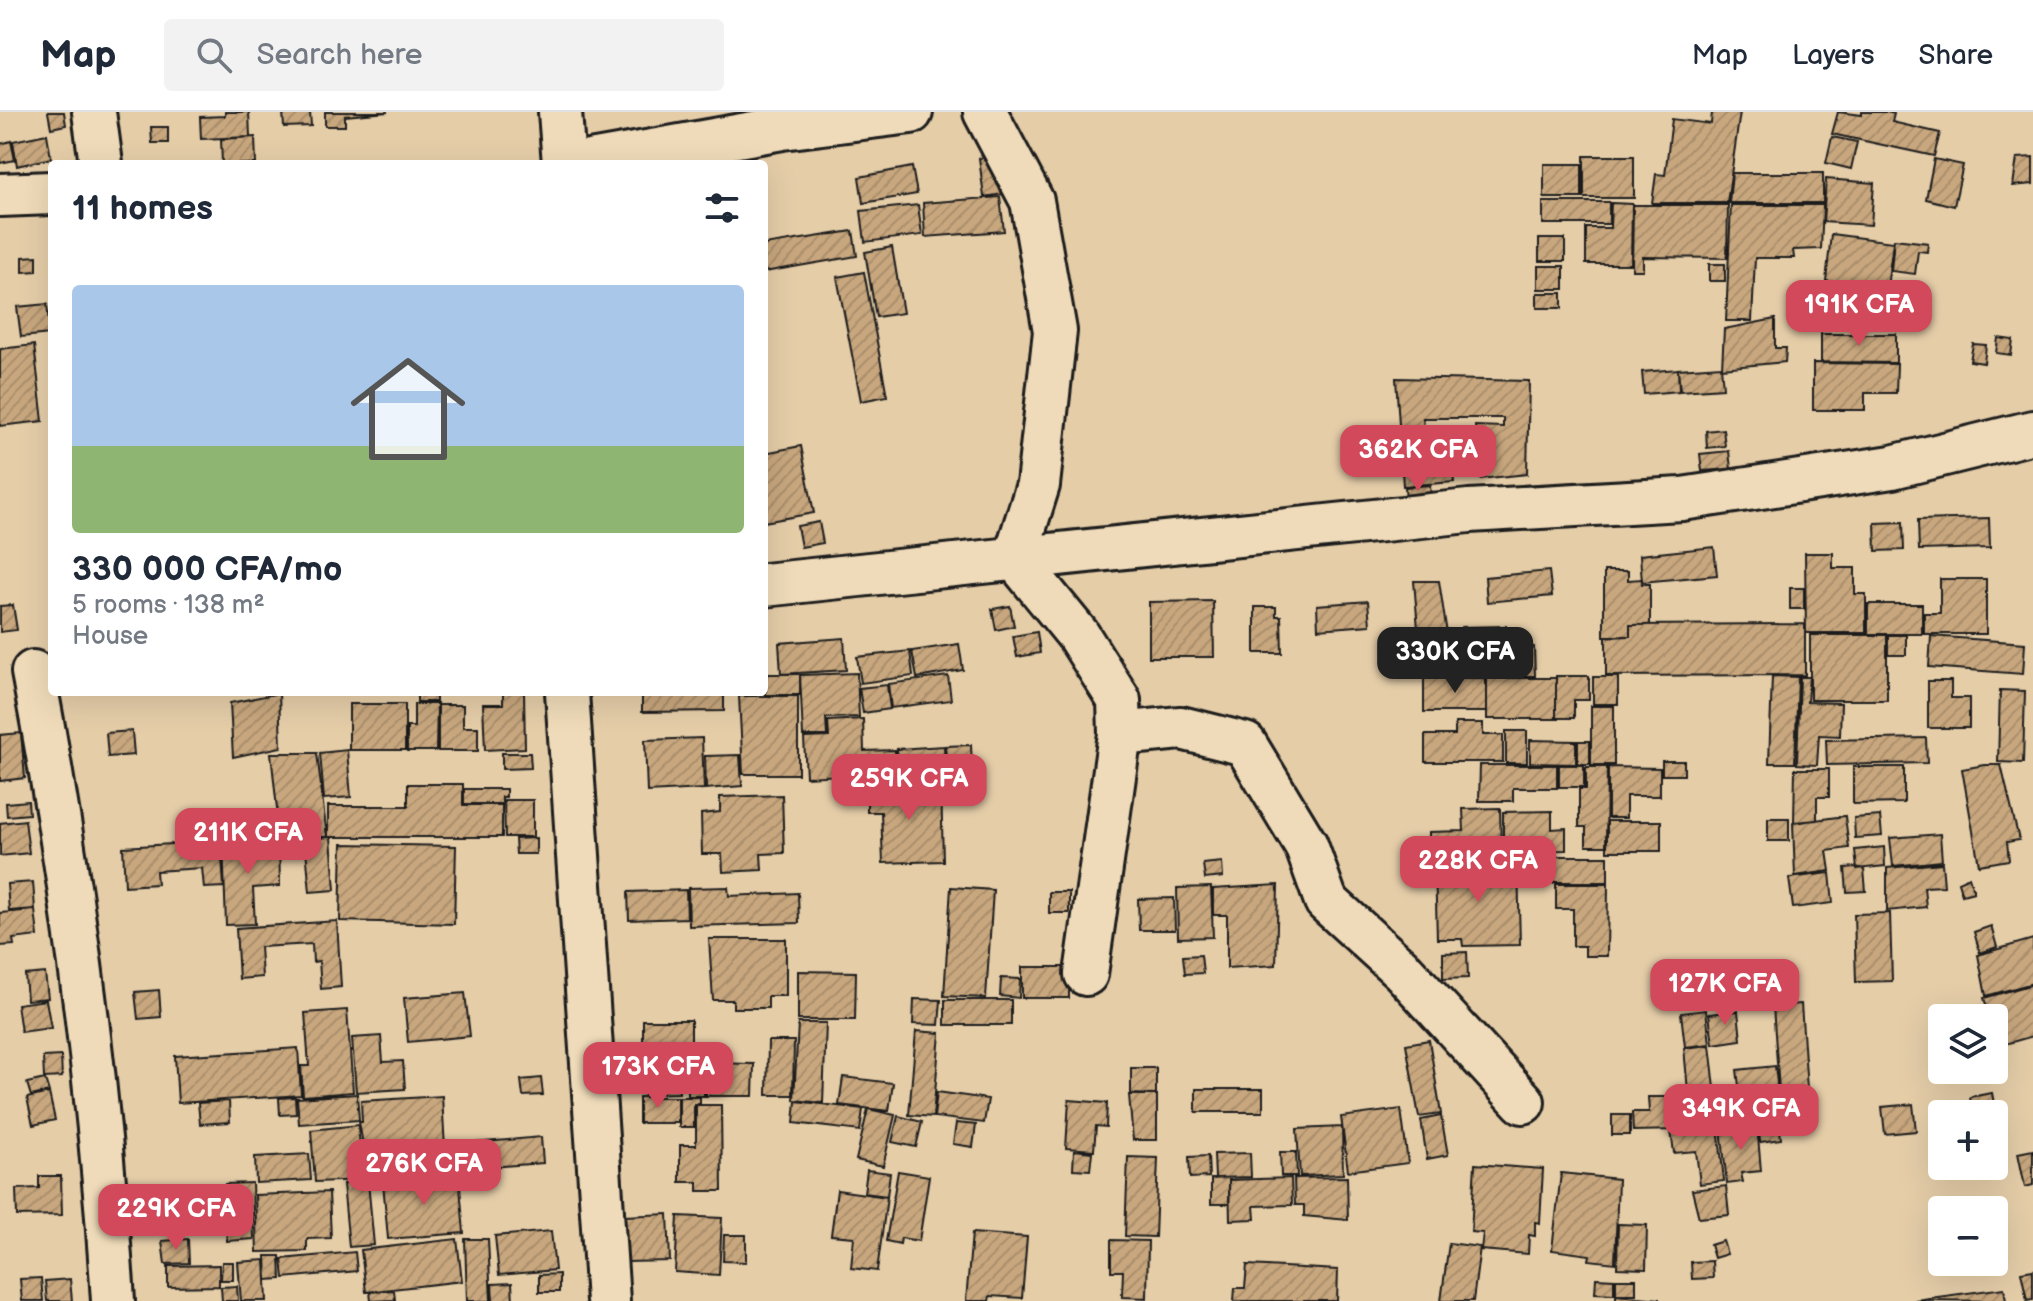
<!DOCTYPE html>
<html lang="en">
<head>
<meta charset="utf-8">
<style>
  body { margin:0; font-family:"Balsamiq Sans",sans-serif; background:#f2f2f3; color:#1f2937; height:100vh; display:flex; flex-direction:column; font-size:30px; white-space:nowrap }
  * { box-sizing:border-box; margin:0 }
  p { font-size:26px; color:#747a83 }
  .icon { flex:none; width:44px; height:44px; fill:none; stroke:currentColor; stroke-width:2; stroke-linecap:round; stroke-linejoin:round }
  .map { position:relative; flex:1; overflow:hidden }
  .side { position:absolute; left:48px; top:48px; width:720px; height:536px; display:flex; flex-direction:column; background:#fff; border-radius:8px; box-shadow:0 8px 32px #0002 }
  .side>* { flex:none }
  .fabs { position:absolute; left:1928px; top:892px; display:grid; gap:16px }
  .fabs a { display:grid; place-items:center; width:80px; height:80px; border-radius:8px; background:#fff; box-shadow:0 8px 32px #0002; font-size:40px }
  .price { position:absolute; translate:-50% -68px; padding:0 18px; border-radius:16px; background:#d1495b; color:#fff; font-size:26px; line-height:52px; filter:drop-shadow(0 2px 4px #0008) }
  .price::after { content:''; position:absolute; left:50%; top:48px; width:24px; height:18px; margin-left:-12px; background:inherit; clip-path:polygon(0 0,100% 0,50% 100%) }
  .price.active { background:#222; color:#fff }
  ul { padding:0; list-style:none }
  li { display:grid; align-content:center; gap:16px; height:424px; padding:0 24px }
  li span { display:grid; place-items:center; height:248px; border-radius:8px; color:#555 }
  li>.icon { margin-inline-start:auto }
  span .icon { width:144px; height:144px; fill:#fffc; stroke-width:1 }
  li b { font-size:34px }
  h2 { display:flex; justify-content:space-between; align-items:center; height:96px; padding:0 24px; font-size:34px }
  header { display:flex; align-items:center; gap:48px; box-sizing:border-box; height:112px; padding:0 40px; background:#fff; border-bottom:2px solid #e0e1e3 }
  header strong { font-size:38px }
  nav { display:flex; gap:44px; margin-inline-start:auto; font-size:28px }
  .search { width:560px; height:72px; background:#f2f2f3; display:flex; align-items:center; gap:20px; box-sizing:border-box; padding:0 28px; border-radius:8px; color:#747a83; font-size:30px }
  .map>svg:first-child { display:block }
  .building { fill:url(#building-hatch); stroke:#1c1c1c; stroke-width:2 }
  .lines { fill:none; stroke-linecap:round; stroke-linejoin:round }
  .minor-casing { stroke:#1c1c1c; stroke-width:48 }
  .minor { stroke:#efdbb9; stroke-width:42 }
</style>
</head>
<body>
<header>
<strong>Map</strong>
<div class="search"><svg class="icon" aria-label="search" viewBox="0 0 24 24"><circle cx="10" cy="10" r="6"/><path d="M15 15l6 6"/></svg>Search here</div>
<nav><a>Map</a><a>Layers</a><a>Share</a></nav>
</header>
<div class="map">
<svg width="2033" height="1189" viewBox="0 0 2033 1189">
  <defs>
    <pattern id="building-hatch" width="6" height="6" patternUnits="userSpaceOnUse" patternTransform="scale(2)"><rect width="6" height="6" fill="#c8a77e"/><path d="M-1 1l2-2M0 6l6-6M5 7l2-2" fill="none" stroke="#ab8f6c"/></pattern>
  </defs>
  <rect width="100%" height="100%" fill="#e5cda8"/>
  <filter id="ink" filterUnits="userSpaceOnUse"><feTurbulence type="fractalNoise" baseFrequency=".0125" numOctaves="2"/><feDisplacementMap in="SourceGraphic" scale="16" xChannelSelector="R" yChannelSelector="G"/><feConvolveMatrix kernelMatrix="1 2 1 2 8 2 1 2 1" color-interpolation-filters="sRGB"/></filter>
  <g filter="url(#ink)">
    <path class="building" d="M48 0H64L66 13 51 16Z
      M225 0H249L250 25 201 27 200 5 225 4Z
      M283 0H310L311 14 284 15Z
      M325 0H388L345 4V14H325Z
      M1712 0H1740L1727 91H1652L1656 62 1665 63 1672 7 1711 12Z
      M1838 0 1862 3V0H1887L1894 2 1892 10 1940 21 1934 44 1832 22Z
      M151 15H168V31H152Z
      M47 22 51 46 17 54 13 29Z
      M255 25 256 52H222L221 27Z
      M1832 25 1857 30 1851 57 1826 51Z
      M11 29 15 48 0 51V32Z
      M998 44 1004 82 984 85 979 46Z
      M1584 44H1634V86H1584Z
      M2033 45V72L2013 74 2017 46Z
      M1934 47 1963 53 1954 94 1926 87Z
      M1544 52H1582V86H1544Z
      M912 55 917 82 863 91 859 65Z
      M1732 61H1823V91H1729Z
      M1826 67 1874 71 1871 113 1823 110Z
      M1000 85 1004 119 925 125 923 91Z
      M1543 90H1609V112H1543Z
      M1611 91 1632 92 1631 152H1586V116H1610Z
      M918 93 922 123 865 130 861 99Z
      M1633 93H1728L1727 146 1643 145V158H1632Z
      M1731 93H1823L1821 137 1793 138 1794 146H1755L1752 209H1726Z
      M853 119 857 144 764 160V133Z
      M1831 122 1893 130 1887 176 1826 169Z
      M1539 127H1565V149H1539Z
      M1894 127 1928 131 1927 140 1918 139 1915 162 1891 159Z
      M892 135 903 201 876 205 865 140Z
      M37 144V159L23 160V145Z
      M1709 152H1725V169H1709Z
      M1538 154H1564V177H1538Z
      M864 160 887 284 861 289 837 165Z
      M1537 181H1562V196H1537Z
      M47 192 50 222 21 225 17 195Z
      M1775 207V236H1786L1785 250 1722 256 1724 217Z
      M1821 222H1896V251L1821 250Z
      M1998 226 2013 228 2011 243 1996 241Z
      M1973 232 1986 233 1984 251 1970 249Z
      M34 233 43 309 0 314V237Z
      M1813 251 1897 252 1896 281H1865V298H1813Z
      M1721 254 1723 276 1680 279 1678 257Z
      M1678 257 1679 279 1644 282 1642 260Z
      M1396 266 1529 269 1527 362 1480 367 1475 314 1503 315V306H1423L1424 320H1449L1454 370 1403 374Z
      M1723 317 1725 334 1707 336 1706 319Z
      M801 334 814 401 764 410V341Z
      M1729 339 1731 357 1702 359 1700 342Z
      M1430 373 1431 386 1406 389 1405 375Z
      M1989 406 1990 436 1919 438 1918 408Z
      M819 410 823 431 801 435 797 414Z
      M1903 410 1904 438 1876 439 1875 411Z
      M1714 435 1717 463 1642 470 1640 443Z
      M1805 441H1833V456H1855V482H1866V521H1806Z
      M1549 459 1552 484 1487 490 1485 465Z
      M1604 459H1628V468L1642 467V472H1650V513H1630V524H1604Z
      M1940 467H1986V522H1924V501H1940Z
      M1414 469H1439L1449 535H1462V515L1506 514V535H1534L1535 564H1422Z
      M1790 476H1804V497H1790Z
      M1213 489 1214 545H1149V490Z
      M1368 489 1370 513 1318 517 1317 493Z
      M1868 492H1922V522H1868Z
      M13 493 17 518 0 520V494Z
      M1010 494 1014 514 996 518 992 497Z
      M1255 495H1276V504H1281L1282 541H1255Z
      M1805 512V563L1606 564V525L1630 524V513Z
      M1037 520 1040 541 1017 545 1013 524Z
      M1810 523H1887V588H1810Z
      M1888 523H1906V543H1888Z
      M1931 524 2025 531 2023 562 1929 555Z
      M844 526 846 558 781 562 779 531Z
      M959 532 963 558 917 566 912 539Z
      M910 539 913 564 861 571 857 545Z
      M857 561 859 605 826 606 827 624H803L800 563Z
      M766 562H800V583H766Z
      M948 564 951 588 891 596 888 572Z
      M1556 564H1589V588H1574V606H1556Z
      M1772 564 1798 565 1795 651H1769Z
      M1424 565 1486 566V600H1424Z
      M1593 565H1618V592H1593Z
      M1800 565H1809L1807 590 1841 591 1840 624 1819 623 1817 653 1797 652Z
      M1487 566H1556V607H1487Z
      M1928 569H1951V586H1969V616H1928Z
      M887 573 890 597 863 601 859 576Z
      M2000 578 2025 579 2023 651 1998 650Z
      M417 580H436V590H417Z
      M503 580H524L525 636 485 638 483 592H503Z
      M642 580H724V599L642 600Z
      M279 581 281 635 233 645 230 591Z
      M739 584H798V662H743Z
      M349 592H405V638H349Z
      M414 592H437L436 639H407V615H414Z
      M438 593H463V615H478V639H438Z
      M1591 594H1614V653H1591Z
      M863 607 864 639 895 638 896 660 806 665 804 626 829 625 828 609Z
      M1455 611H1483V623H1503V650H1425V623H1455Z
      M132 619 134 643 108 645 106 621Z
      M1506 619H1527V651H1506Z
      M21 621 25 666 0 669V623Z
      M702 626 704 677 647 680 645 628Z
      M1926 626 1927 651 1827 653 1826 628Z
      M1530 628 1576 629V652L1530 651Z
      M1578 629H1590V652H1578Z
      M971 633 972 655 947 657 945 634Z
      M944 634 945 657 898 660 897 637Z
      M347 638 351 685 324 687 320 641Z
      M271 641H317L327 725H280Z
      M502 641H530L531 656 502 657Z
      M740 643 742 674 706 677 705 644Z
      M1662 649H1684V663H1662Z
      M1480 653H1557V676H1513V689H1479Z
      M1559 653H1584V675H1559Z
      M1985 653H2001L2019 728 2007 730 2009 748 1979 753 1962 657Z
      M1586 655H1607L1606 734H1586V715H1579V677H1586Z
      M1608 655 1660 656V684H1626V706H1608Z
      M1853 655H1904V691L1853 692Z
      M1795 657H1829V685H1817V708L1794 710Z
      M408 672H463V693H502V725H328V694H408Z
      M941 672 943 749 883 751 881 700H867V674Z
      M464 677H506V685H502V692H464Z
      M782 683 784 741 761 742 762 758 723 760 722 742H702L701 702 720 700V685Z
      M504 688H533V725H505Z
      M28 689 29 702 7 704 6 691Z
      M1500 696 1501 738 1429 740V720L1464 719 1463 697Z
      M1552 699V717L1566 716V738L1503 739V700Z
      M1845 704 1849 736 1827 739 1830 759 1795 764 1793 711Z
      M1880 704 1882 724 1855 726 1854 706Z
      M1768 706H1789V729H1768Z
      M25 708 29 741 0 744V711Z
      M1607 709H1661V739H1607Z
      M1940 722 1942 749 1893 754 1890 726Z
      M331 725 335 778 310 780 305 727Z
      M536 726V742H516L515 727Z
      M279 727 280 774 253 776 255 812 226 813 223 729Z
      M221 729 224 775 204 776 202 756 156 759 157 772 125 774 123 735Z
      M342 732 456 734 454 812 340 809Z
      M1884 735 1885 754 1857 757 1855 738Z
      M1534 744H1553V771H1534Z
      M1554 744H1608V770H1554Z
      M1222 750 1223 765 1205 767 1203 752Z
      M1518 751 1520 833 1463 834 1462 827H1437L1435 753Z
      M1942 751 1944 774 1924 775 1926 795 1887 799V756Z
      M1856 755 1864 757 1866 779 1847 780 1845 756Z
      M1830 761 1833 791 1793 796 1789 766Z
      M1969 765 1974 780 1962 783 1958 770Z
      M33 770 35 797 9 799 7 772Z
      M1556 772H1608L1607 844H1585V834H1573V797H1556Z
      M1278 773 1276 853 1227 856V803H1213V777Z
      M728 775 729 784 798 781 799 811 689 814 688 776Z
      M951 775 993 778 986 886 944 884Z
      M1211 775 1213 825 1178 826 1177 776Z
      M686 778 687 806 629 808 628 780Z
      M1049 780H1069V801H1049Z
      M1174 786 1175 818H1139L1138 787Z
      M35 798 38 824 13 827 14 833 0 834V801Z
      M1890 801 1892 869 1856 870 1854 802Z
      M337 809 341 875 321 877 319 849 313 850 312 832 260 835 262 865 239 867 236 816Z
      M1991 814 1997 835 1980 841 1974 820Z
      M709 827H786V884H768V896H733V888H713Z
      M2033 827V871L1986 884 1978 843Z
      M1467 840 1468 866 1443 867V841Z
      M1201 843 1203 861 1185 862 1183 844Z
      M1022 855H1069V886H1022Z
      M798 859 856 860 855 908H798Z
      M45 861 48 886 27 888 25 863Z
      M1001 866 1020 867 1019 886 1000 884Z
      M2033 872V924L1998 934 1994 906H1990L1984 886Z
      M159 878 161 905 138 907 135 880Z
      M465 881 470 924 408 930 404 886Z
      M914 887 941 888 939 913 913 912Z
      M46 888 51 916 21 920 17 892Z
      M945 888H1011V913H945Z
      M1801 892 1809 1005 1781 1007 1773 894Z
      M347 898 353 980 303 984 301 954H309L305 901Z
      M1706 898 1710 932 1685 935 1681 901Z
      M1738 899 1741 928 1713 932 1709 902Z
      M643 908H691V946H678L679 981 643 982Z
      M798 911H826L823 991 794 988Z
      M916 919 940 921 933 1005 909 1003Z
      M381 924 383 950 403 949 405 977 356 980 352 926Z
      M1429 928 1441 1002 1419 1005 1406 932Z
      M768 929H794L793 983H767Z
      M1710 933 1715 976 1688 979 1684 936Z
      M298 936 301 983 178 991 175 944Z
      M61 944 62 965 44 966 43 945Z
      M706 951 754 952 753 984H706Z
      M1775 954 1781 1006 1721 1013 1718 984 1727 983V975L1739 974 1737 958Z
      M1131 956H1156V983L1131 982Z
      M843 965 893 971 889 999 839 993Z
      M541 966 543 983 523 984 521 968Z
      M688 966H704V984H688Z
      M45 967 49 980 31 984 27 971Z
      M1196 977H1263V1000H1196Z
      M1715 979 1719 1013 1684 1017 1680 983Z
      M937 980 988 987 984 1011 934 1005Z
      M49 981 55 1008 33 1013 27 986Z
      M1992 981 1997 1007 1994 1008V1002H1973L1970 985Z
      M357 982 359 1008 299 1012 297 986Z
      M1129 983H1157V1028H1133Z
      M442 984 446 1054 374 1058V1045H365L359 1010H362L361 989Z
      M295 985 296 1002 280 1003 279 986Z
      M639 985H678V1011H639Z
      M679 985H700V992H694V1015H679Z
      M1648 985H1678L1679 1018 1633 1019 1632 1000H1649Z
      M1069 988 1107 991 1106 1015 1096 1014 1094 1038 1066 1036Z
      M229 989 230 1010 200 1012 198 991Z
      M796 989 863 997 860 1019 794 1011Z
      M1913 992 1916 1019 1885 1022 1882 995Z
      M696 993H721L722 1079H698V1070H680V1033H696Z
      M868 997 895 1003 883 1054 856 1048Z
      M1401 997 1408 1051 1348 1059 1341 1005Z
      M1612 1003H1630V1023H1612Z
      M898 1004 922 1010 916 1035 892 1030Z
      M1441 1004 1448 1043 1427 1047 1421 1008Z
      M1779 1007 1781 1027 1760 1030 1758 1009Z
      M956 1011 976 1013 973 1035 953 1032Z
      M358 1013 363 1068 315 1070 311 1018Z
      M1757 1013 1761 1059 1741 1061 1743 1070 1727 1072 1721 1016Z
      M1342 1015 1343 1062 1300 1064 1297 1017Z
      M1718 1015 1724 1069 1700 1072 1696 1039 1674 1041 1671 1019Z
      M541 1025 543 1051 476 1056 474 1031Z
      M1074 1038 1092 1040 1090 1058 1073 1057Z
      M2033 1038V1073L2025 1075 2018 1041Z
      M1280 1040H1296L1297 1064H1281Z
      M1250 1041 1251 1065 1215 1066 1214 1042Z
      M309 1042 311 1068 256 1071 255 1045Z
      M1208 1044 1209 1065 1190 1066 1189 1045Z
      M1128 1045 1158 1046 1155 1125 1125 1124Z
      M1475 1052 1543 1057 1540 1111 1535 1110V1124L1529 1123 1528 1142 1481 1138 1483 1121 1471 1120Z
      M867 1058 890 1061 887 1084 864 1081Z
      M898 1059 929 1064 919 1129 901 1126 900 1132 886 1129Z
      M1561 1061 1618 1067 1615 1151 1589 1148 1590 1143 1552 1138Z
      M459 1063 464 1121 388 1127 383 1070Z
      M39 1064H61L62 1103 17 1104 16 1077 39 1076Z
      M1347 1065 1348 1108 1304 1104V1093H1295L1294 1066Z
      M1229 1066V1092H1211V1067Z
      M1291 1066 1292 1093 1254 1094 1255 1107 1230 1108 1229 1068Z
      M368 1070 374 1133 349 1135 343 1072Z
      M252 1071 254 1127 227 1129 225 1072Z
      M1726 1074 1729 1103 1699 1106 1692 1078Z
      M179 1077 180 1100H159L158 1078Z
      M837 1078 887 1085 877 1159 851 1156 854 1125 831 1123Z
      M329 1080 331 1126 307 1127V1139L257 1140 255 1083Z
      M668 1102 670 1149 626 1150 625 1104Z
      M678 1104 722 1106 719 1163 675 1160Z
      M1618 1112 1647 1113 1646 1157 1617 1156Z
      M551 1119 555 1158 499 1163 495 1124Z
      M972 1121 1027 1125 1022 1186 990 1184 989 1189H966Z
      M724 1123H746V1150L723 1149Z
      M188 1127 189 1151 165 1152 162 1129Z
      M457 1127 462 1169 366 1180 361 1138Z
      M465 1127H488L491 1189H467Z
      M1111 1128 1148 1129 1147 1186 1122 1185 1123 1159H1111Z
      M1723 1129 1727 1142 1714 1146 1710 1133Z
      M1449 1131 1480 1135 1473 1189H1441Z
      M355 1140 357 1159 284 1166 282 1147Z
      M266 1144H280L281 1167 267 1168Z
      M265 1148 267 1189H241L238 1150Z
      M1712 1149 1713 1166 1692 1167 1691 1150Z
      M222 1150H233V1168H221Z
      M219 1153V1174L168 1175V1154Z
      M1247 1153 1338 1158 1337 1189H1234L1235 1176H1245Z
      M2033 1158V1187L2027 1188 2021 1160Z
      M559 1162V1180H539V1163Z
      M41 1166 43 1189H22L20 1167Z
      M1596 1166 1614 1167V1182L1595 1181Z
      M70 1167 72 1189H47L45 1169Z
      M1616 1167H1636V1182H1616Z
      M512 1171 513 1189H493L492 1172Z
      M237 1174 238 1189H222L221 1175Z
      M2004 1176 2006 1189 1915 1188Z
      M394 1178 395 1188 371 1189 370 1180Z
      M1616 1183 1659 1187V1189H1616Z"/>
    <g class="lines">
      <g class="minor-casing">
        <path id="minor" d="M94 0 101 52
          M560 0 564 52
          M985 0 1032 89 1055 219 1038 373 1015 446 1078 523 1119 588 1120 622 1086 862
          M579 52 782 16 911 0
          M0 83 52 81
          M764 473 1469 399 1682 387 1892 355 2033 320
          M33 560C72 768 100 978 113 1189
          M567 580 608 1189
          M1120 622 1181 616 1245 632 1306 733 1326 789 1403 859 1523 990"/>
      </g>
      <use href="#minor" class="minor"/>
    </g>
  </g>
</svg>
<div class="fabs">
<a><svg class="icon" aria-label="layers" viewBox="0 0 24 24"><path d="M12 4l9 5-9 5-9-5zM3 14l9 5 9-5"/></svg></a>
<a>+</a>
<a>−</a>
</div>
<b class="price" style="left:1859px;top:236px">191K CFA</b>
<b class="price" style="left:1418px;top:381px">362K CFA</b>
<b class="price active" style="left:1455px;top:583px">330K CFA</b>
<b class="price" style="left:909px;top:710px">259K CFA</b>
<b class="price" style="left:248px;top:764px">211K CFA</b>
<b class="price" style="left:1478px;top:792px">228K CFA</b>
<b class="price" style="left:1725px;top:915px">127K CFA</b>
<b class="price" style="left:658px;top:998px">173K CFA</b>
<b class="price" style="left:1741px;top:1040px">349K CFA</b>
<b class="price" style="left:424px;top:1095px">276K CFA</b>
<b class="price" style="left:176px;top:1140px">229K CFA</b>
<section class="side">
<h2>11 homes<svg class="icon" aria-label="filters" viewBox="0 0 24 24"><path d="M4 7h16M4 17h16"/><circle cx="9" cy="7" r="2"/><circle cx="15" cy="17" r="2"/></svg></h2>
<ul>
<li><span style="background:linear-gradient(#a9c7e8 65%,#8fb573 0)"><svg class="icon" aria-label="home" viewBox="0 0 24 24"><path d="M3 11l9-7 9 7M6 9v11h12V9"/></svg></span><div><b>330 000 CFA/mo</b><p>5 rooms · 138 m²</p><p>House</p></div></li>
</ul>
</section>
</div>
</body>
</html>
